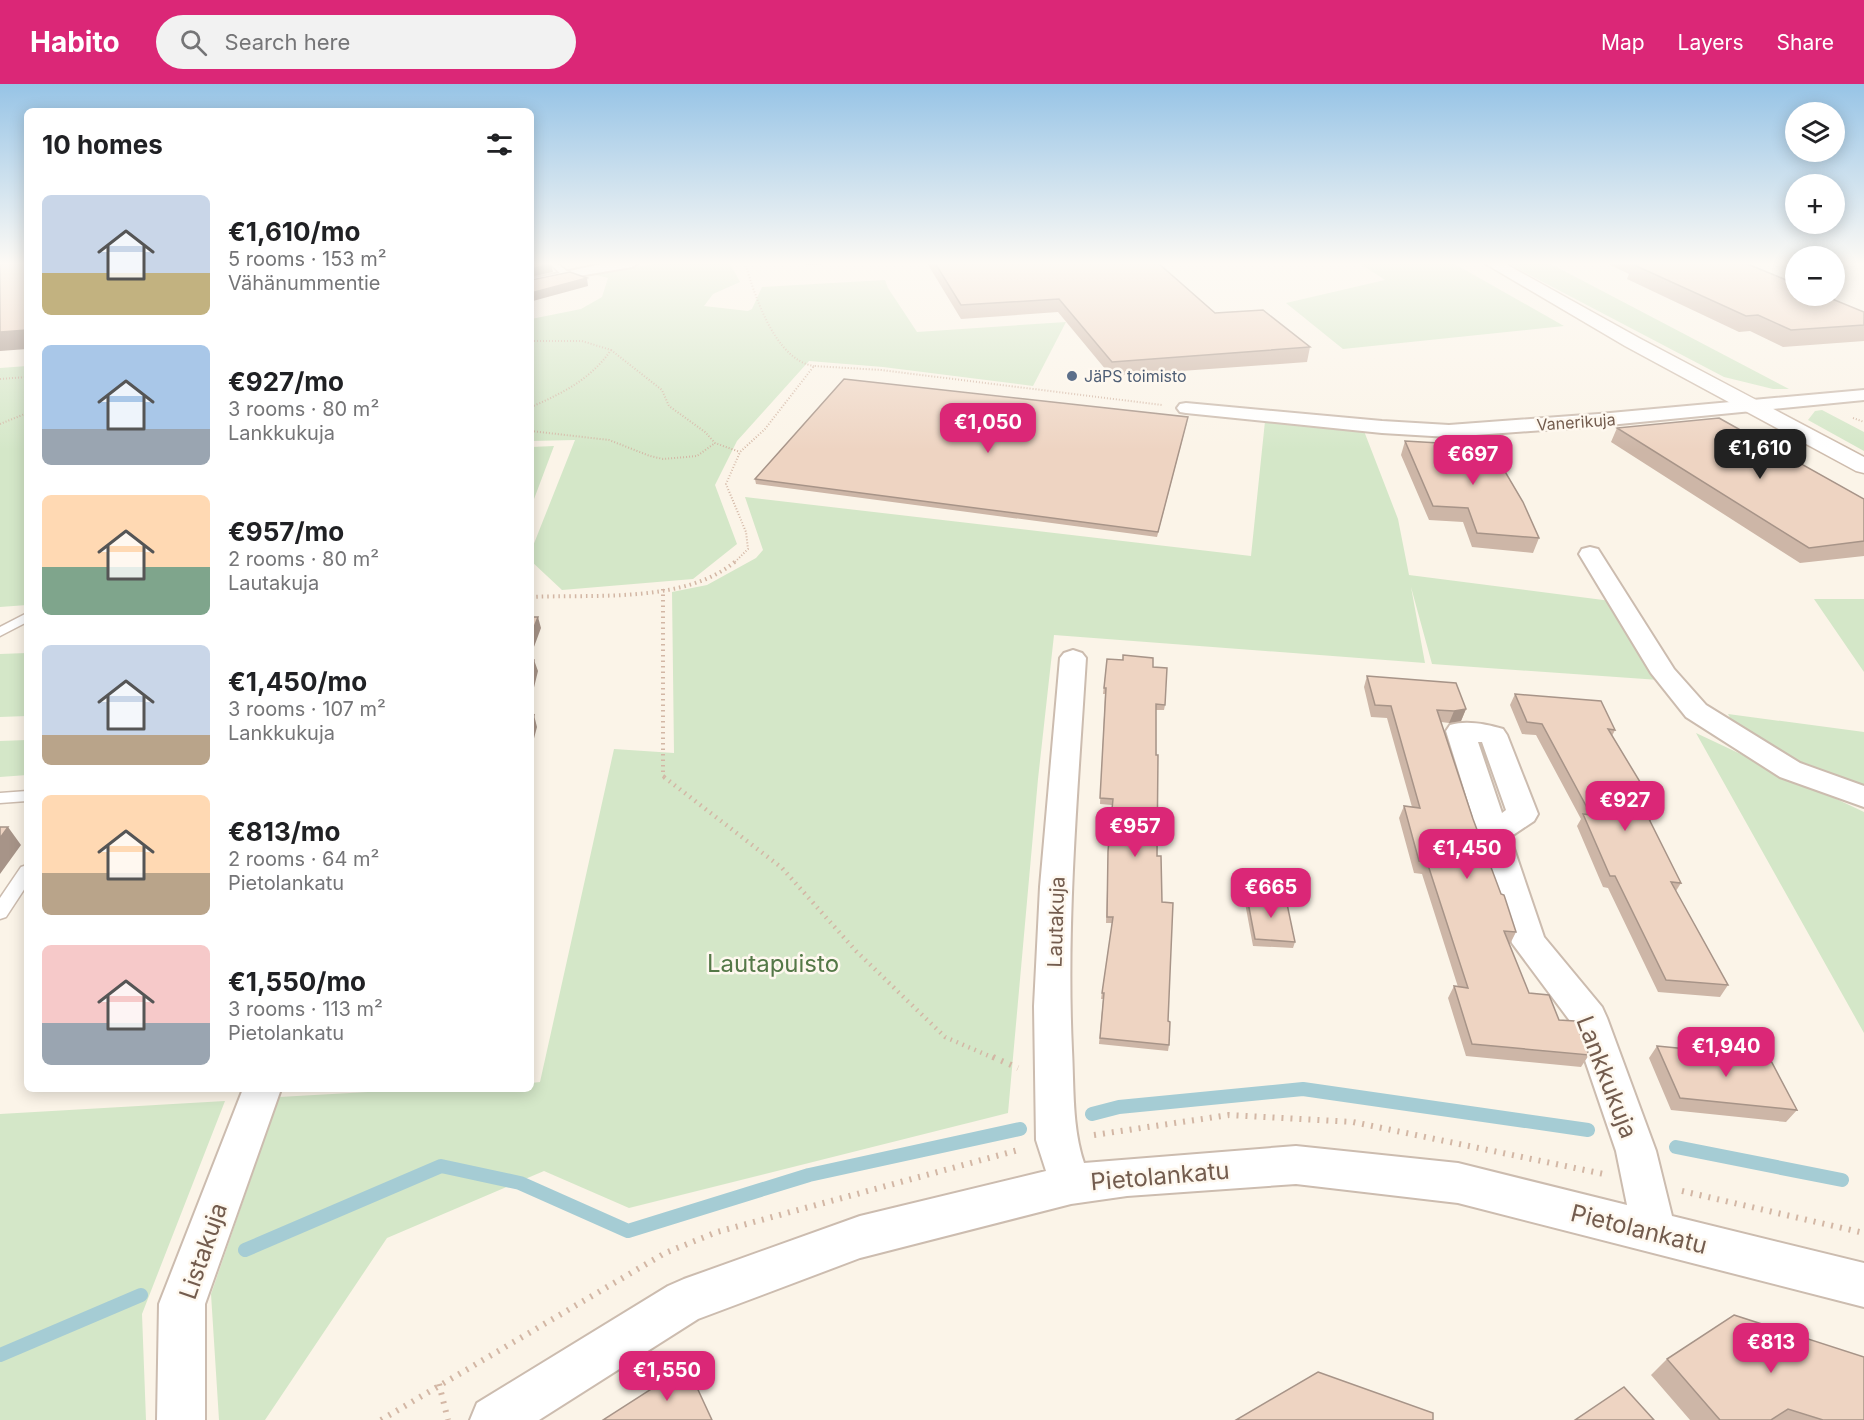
<!DOCTYPE html>
<html lang="en">
<head>
<meta charset="utf-8">
<style>
  body { margin:0; font-family:Inter,sans-serif; background:#f2f2f2; color:#202124; height:100vh; display:flex; flex-direction:column; font-size:22px; white-space:nowrap }
  * { box-sizing:border-box; margin:0 }
  p { font-size:20px; color:#757577 }
  .icon { flex:none; width:33px; height:33px; fill:none; stroke:currentColor; stroke-width:2; stroke-linecap:round; stroke-linejoin:round }
  .map { position:relative; flex:1; overflow:hidden }
  .details { position:absolute; left:24px; top:24px; width:510px; height:984px; display:flex; flex-direction:column; background:#fff; border-radius:9px; box-shadow:0 3px 15px #0003 }
  .details>* { flex:none }
  .buttons { position:absolute; left:1785px; top:18px; display:grid; gap:12px }
  .buttons a { display:grid; place-items:center; width:60px; height:60px; border-radius:50%; background:#fff; box-shadow:0 3px 15px #0003; font-size:30px }
  .price { position:absolute; translate:-50% -51px; padding:0 14px; border-radius:12px; background:#db2777; color:#fff; font-size:20px; line-height:39px; filter:drop-shadow(0 2px 3px #0008) }
  .price::after { content:''; position:absolute; left:50%; top:36px; width:18px; height:14px; margin-left:-9px; background:inherit; clip-path:polygon(0 0,100% 0,50% 100%) }
  .price.active { background:#222; color:#fff }
  ul { padding:0; list-style:none }
  li { display:flex; align-items:center; gap:18px; height:150px; padding:0 18px }
  li span { display:grid; place-items:center; flex:none; width:168px; height:120px; border-radius:9px; color:#555 }
  li>.icon { margin-inline-start:auto }
  span .icon { width:72px; height:72px; fill:#fffc; stroke-width:1 }
  li b { font-size:26px }
  h2 { display:flex; justify-content:space-between; align-items:center; height:72px; padding:0 18px; font-size:26px }
  header { display:flex; align-items:center; gap:36px; box-sizing:border-box; height:84px; padding:0 30px; background:#db2777; color:#fff }
  header strong { font-size:28px }
  nav { display:flex; gap:33px; margin-inline-start:auto; font-size:21px }
  .search { width:420px; height:54px; background:#f2f2f2; display:flex; align-items:center; gap:15px; box-sizing:border-box; padding:0 21px; border-radius:33px; color:#757577; font-size:22px }
  .map>svg:first-child { display:block }
  .green { fill:#d4e7c8 }
  .lines { fill:none; stroke-linecap:round; stroke-linejoin:round }
  .stream { stroke:#a5ccd4; stroke-width:14 }
  .lane-casing { stroke:#ccbcaf; stroke-width:3 }
  .street-casing { stroke:#ccbcaf; stroke-width:4 }
  .secondary-casing { stroke:#cebcad; stroke-width:3 }
  .path-far3 { stroke:#d3b7a5; stroke-width:2; stroke-dasharray:1 2; stroke-linecap:butt }
  .path-far2 { stroke:#d3b7a5; stroke-width:4; stroke-dasharray:1.5 4; stroke-linecap:butt }
  .path-far1 { stroke:#d3b7a5; stroke-width:4.5; stroke-dasharray:1.5 5; stroke-linecap:butt }
  .path { stroke:#d3b7a5; stroke-width:6; stroke-dasharray:2 7; stroke-linecap:butt }
  .lane { fill:#fff; fill-rule:evenodd }
  .street { fill:#fff; fill-rule:evenodd }
  .secondary { fill:#fff; fill-rule:evenodd }
  .wall { fill:#cdb6a7 }
  .shaded-wall { fill:#a79488 }
  .building { fill:#eed4c2; stroke:#a79488; stroke-width:1.5 }
  .service-dot { fill:#5c6f8a; stroke:#fef8ef; stroke-width:2 }
  .labels { text-anchor:middle; dominant-baseline:central; stroke-width:5; stroke-linejoin:round; paint-order:stroke }
  .far-service-label { font-size:16px; fill:#4e5e75; stroke:#fef8ef; text-anchor:start }
  .far-street-label { font-size:16px; fill:#735c4e; stroke:#fef8ef }
  .street-label { font-size:20px; fill:#735c4e; stroke:#fef8ef }
  .near-park-label { font-size:24px; fill:#547847; stroke:#fef8ef }
  .near-street-label { font-size:24px; fill:#735c4e; stroke:#fef8ef }
</style>
</head>
<body>
<header>
<strong>Habito</strong>
<div class="search"><svg class="icon" aria-label="search" viewBox="0 0 24 24"><circle cx="10" cy="10" r="6"/><path d="M15 15l6 6"/></svg>Search here</div>
<nav><a>Map</a><a>Layers</a><a>Share</a></nav>
</header>
<div class="map">
<svg width="1864" height="1336" viewBox="0 0 1864 1336">
  <rect width="100%" height="100%" fill="#fbf4e8"/>
  <path class="green" d="M730 179 740 198 713 210 704 222 748 227 752 225 762 203 885 196 888 204 917 248 1066 238 1033 302 883 283 809 277 737 357 715 401 737 460 693 495 562 506 531 477V467L575 356 531 357V235L581 225 602 213 608 194 588 189 655 180Z
    M1359 179H1453L1564 242 1343 265 1286 219 1385 196Z
    M1507 179H1549L1789 305H1773L1724 293Z
    M27 282V521L0 523V284Z
    M1822 326 1864 348V367L1808 336 1815 327Z
    M1265 337 1364 347 1398 435 1409 491 1611 517 1659 596 1432 580 1411 503 1425 579 1054 551 1038 695 1008 1029 629 1124 544 1087 387 1154 265 1336H219L211 1210 279 1013 421 1005H531V999L540 998 614 665 674 669 672 508 707 501 756 474 763 466 745 413 1251 472Z
    M554 362 531 423V363Z
    M1814 515H1864V588Z
    M27 569V632L0 633V570Z
    M1728 630 1864 648V704L1804 682 1735 643Z
    M1696 649 1864 728V949Z
    M27 656V691L0 693V657Z
    M225 1017 142 1230 146 1336H0V1030Z"/>
  <g class="lines">
    <path class="stream" d="M1092 1030 1119 1023 1303 1005 1588 1046
      M1676 1063 1842 1096
      M245 1166 441 1082 520 1099 628 1147 809 1091 1020 1045
      M0 1271 141 1211"/>
    <g class="lane-casing">
      <path id="lane" d="M549 179H557L570 190 563 192Z
        M27 529V538L0 552V543Z
        M27 707V717L0 719V709Z
        M27 781V801L6 833 0 835V814L21 783Z"/>
    </g>
    <g class="street-casing">
      <path id="street" d="M607 179H639L632 183 567 194 531 203V195Z
        M1864 306V316L1599 342 1449 353 1382 349 1186 329 1180 328 1177 324 1180 320 1186 319 1382 337 1449 341 1599 330Z
        M1590 463 1598 465 1674 585 1706 621 1800 679 1864 702V723L1780 693 1686 633 1651 589 1579 470 1582 465Z
        M1073 566 1082 569 1086 574C1078 704 1066 835 1072 966 1074 1004 1072 1043 1084 1079L1296 1062 1458 1079 1627 1121 1616 1067 1573 941 1512 859 1446 647 1450 641C1467 636 1486 640 1503 645L1507 651 1538 730 1534 737 1510 753 1544 853 1602 923 1607 934 1656 1067 1672 1132 1864 1179V1223L1458 1119 1296 1100 1127 1112 1071 1120 860 1174 698 1235 539 1336H470L477 1319 668 1202 684 1195 860 1132 1046 1087 1036 1056 1034 922 1040 803 1060 574 1064 569ZM1478 658H1482L1506 726 1502 729Z
        M243 1005H281L205 1220V1336H157L159 1220Z"/>
    </g>
    <g class="secondary-casing">
      <path id="secondary" d="M1484 179H1504L1639 254 1864 373V389L1856 387 1625 262Z"/>
    </g>
    <path class="path-far3" d="M745 179C755 212 775 276 814 282
      M531 257H582L611 266C591 295 563 309 531 323
      M611 266 662 306 669 322 705 348 715 359 740 368
      M0 295 27 293
      M1853 334 1864 338
      M0 340 27 329
      M531 347 609 356 650 372 663 375 697 372 715 359
      M735 478 748 465 746 448 726 400 740 368 765 345 814 282 881 286 1162 321"/>
    <path class="path-far2" d="M663 505V692L666 694
      M531 513C594 510 687 520 737 476"/>
    <path class="path-far1" d="M664 693 782 784 856 867 945 953 996 975"/>
    <path class="path" d="M993 973 1018 984
      M1094 1051 1229 1031 1353 1038 1604 1090
      M1682 1107 1864 1149
      M439 1300 448 1336
      M381 1336 665 1169 717 1148 1022 1065"/>
    <use href="#lane" class="lane"/>
    <use href="#street" class="street"/>
    <use href="#secondary" class="secondary"/>
  </g>
  <path class="wall" d="M805 179H844L806 181Z
    M927 179H1158L1215 229 1310 263 1307 278 1111 292 1058 228 961 235Z
    M1606 179H1745L1864 228V257L1783 263 1750 247 1739 248 1627 195 1629 190Z
    M1187 338 1157 453 756 400 755 395Z
    M1617 344 1864 415V472L1800 479 1611 358Z
    M1405 357 1539 454 1533 469 1472 463 1463 438 1429 436 1401 371Z
    M1107 575 1153 583 1165 621 1164 626H1156L1157 772 1162 818 1169 961 1168 967 1099 960 1103 915H1101L1112 839H1106L1108 773 1112 721 1100 720 1105 610H1103Z
    M1367 592 1466 625 1461 637 1449 639 1441 638 1473 735 1501 810 1516 848 1510 860H1509L1529 909 1559 936 1589 971 1581 983 1466 972 1448 914 1454 902 1458 903 1422 790 1414 789 1399 734 1404 722 1412 723 1387 634 1371 633 1364 603Z
    M1515 610 1615 646 1612 652 1657 726 1650 738 1681 799 1676 807 1728 901 1720 913 1658 908 1608 804 1603 803 1577 742 1581 735 1536 651 1522 650 1510 621Z
    M1247 813 1295 858 1293 864 1253 862 1245 819Z
    M1657 962 1797 1026 1786 1038 1671 1026 1649 974Z
    M1667 1275 1864 1336H1690L1651 1291Z"/>
  <path class="shaded-wall" d="M551 180 553 188 531 193V185Z
    M587 194 588 202 533 217 531 209Z
    M27 246V265L0 267V248Z
    M538 533 541 544 531 571V551Z
    M534 576 538 587 531 616V591Z
    M1466 625 1461 637 1449 639 1454 627Z
    M534 631 537 643 531 666V642Z
    M8 743 21 761 0 790V754Z"/>
  <path class="building" d="M4 179H27V246L0 248V182Z
    M531 179H547L551 180 531 185Z
    M935 179H1158L1215 229 1263 226 1310 263 1112 278 1059 215 961 221Z
    M1644 179H1745L1796 200V212H1825L1864 228V241L1791 246 1758 231 1746 232 1632 180Z
    M570 188 587 194 531 209V196Z
    M844 295 1188 333 1158 448 755 395Z
    M1719 334 1864 415V457L1809 464 1617 344Z
    M1405 357 1490 362 1523 418 1539 454 1477 449 1468 424 1433 422Z
    M531 533H538L531 551Z
    M1123 571 1153 574V583L1167 584 1165 621 1156 620V671H1158L1157 772H1161L1162 818 1173 819 1168 937 1170 938 1169 961 1100 954 1104 909H1102L1113 833H1107L1108 767 1113 715 1100 714 1106 604H1104L1107 575 1123 576Z
    M531 576H534L531 591Z
    M1367 592 1456 599 1466 625 1454 627 1437 626 1473 735 1501 810 1504 811 1505 814 1516 848 1504 847 1529 909 1549 911 1559 936 1575 937 1589 971 1472 960 1454 902 1468 904 1427 778 1419 777 1404 722 1420 724 1391 622 1375 621Z
    M1515 610 1601 617 1615 646 1608 645 1657 726 1644 725 1681 799 1671 798 1728 901 1666 896 1615 792H1610L1583 730 1591 731 1542 640 1527 638Z
    M534 631 531 642V632Z
    M0 743H8L0 754Z
    M1247 813 1286 815 1295 858 1255 855Z
    M1657 962 1769 973 1797 1026 1680 1014Z
    M1734 1231 1864 1273V1336H1823L1788 1325 1771 1336H1720L1667 1275Z
    M687 1282 712 1336H603Z
    M1318 1288 1433 1329V1336H1236Z
    M1624 1303 1654 1336H1575Z"/>
  <linearGradient id="sky" x2="0" y2="1"><stop stop-color="#97c4e6"/><stop offset="0.49" stop-color="#fdfaf5"/><stop offset="1" stop-color="#fdfaf5" stop-opacity="0"/></linearGradient>
  <rect width="1864" height="366" fill="url(#sky)"/>
  <circle class="service-dot" cx="1072" cy="292" r="6"/>
  <g class="labels">
    <g class="far-service-label">
      <text x="1084" y="292">JäPS toimisto</text>
    </g>
    <g class="far-street-label">
      <text transform="translate(1576 338) rotate(-4)">Vanerikuja</text>
    </g>
    <g class="street-label">
      <text transform="translate(1056 838) rotate(-88)">Lautakuja</text>
    </g>
    <g class="near-park-label">
      <text x="773" y="879">Lautapuisto</text>
    </g>
    <g class="near-street-label">
      <text transform="translate(1607 993) rotate(69)">Lankkukuja</text>
      <text transform="translate(1160 1092) rotate(-5)">Pietolankatu</text>
      <text transform="translate(1639 1145) rotate(14)">Pietolankatu</text>
      <text transform="translate(203 1167) rotate(-71)">Listakuja</text>
    </g>
  </g>
</svg>
<div class="buttons">
<a><svg class="icon" aria-label="layers" viewBox="0 0 24 24"><path d="M12 4l9 5-9 5-9-5zM3 14l9 5 9-5"/></svg></a>
<a>+</a>
<a>−</a>
</div>
<b class="price" style="left:988px;top:370px">€1,050</b>
<b class="price active" style="left:1760px;top:396px">€1,610</b>
<b class="price" style="left:1473px;top:402px">€697</b>
<b class="price" style="left:1625px;top:748px">€927</b>
<b class="price" style="left:1135px;top:774px">€957</b>
<b class="price" style="left:1467px;top:796px">€1,450</b>
<b class="price" style="left:1271px;top:835px">€665</b>
<b class="price" style="left:1726px;top:994px">€1,940</b>
<b class="price" style="left:1771px;top:1290px">€813</b>
<b class="price" style="left:667px;top:1318px">€1,550</b>
<section class="details">
<h2>10 homes<svg class="icon" aria-label="filters" viewBox="0 0 24 24"><path d="M4 7h16M4 17h16"/><circle cx="9" cy="7" r="2"/><circle cx="15" cy="17" r="2"/></svg></h2>
<ul>
<li><span style="background:linear-gradient(#c9d6e8 65%,#c2b280 0)"><svg class="icon" aria-label="home" viewBox="0 0 24 24"><path d="M3 11l9-7 9 7M6 9v11h12V9"/></svg></span><div><b>€1,610/mo</b><p>5 rooms · 153 m²</p><p>Vähänummentie</p></div></li>
<li><span style="background:linear-gradient(#a9c7e8 70%,#9aa5b1 0)"><svg class="icon" aria-label="home" viewBox="0 0 24 24"><path d="M3 11l9-7 9 7M6 9v11h12V9"/></svg></span><div><b>€927/mo</b><p>3 rooms · 80 m²</p><p>Lankkukuja</p></div></li>
<li><span style="background:linear-gradient(#ffd9b3 60%,#7fa58c 0)"><svg class="icon" aria-label="home" viewBox="0 0 24 24"><path d="M3 11l9-7 9 7M6 9v11h12V9"/></svg></span><div><b>€957/mo</b><p>2 rooms · 80 m²</p><p>Lautakuja</p></div></li>
<li><span style="background:linear-gradient(#c9d6e8 75%,#b9a48a 0)"><svg class="icon" aria-label="home" viewBox="0 0 24 24"><path d="M3 11l9-7 9 7M6 9v11h12V9"/></svg></span><div><b>€1,450/mo</b><p>3 rooms · 107 m²</p><p>Lankkukuja</p></div></li>
<li><span style="background:linear-gradient(#ffd9b3 65%,#b9a48a 0)"><svg class="icon" aria-label="home" viewBox="0 0 24 24"><path d="M3 11l9-7 9 7M6 9v11h12V9"/></svg></span><div><b>€813/mo</b><p>2 rooms · 64 m²</p><p>Pietolankatu</p></div></li>
<li><span style="background:linear-gradient(#f6c9c9 65%,#9aa5b1 0)"><svg class="icon" aria-label="home" viewBox="0 0 24 24"><path d="M3 11l9-7 9 7M6 9v11h12V9"/></svg></span><div><b>€1,550/mo</b><p>3 rooms · 113 m²</p><p>Pietolankatu</p></div></li>
</ul>
</section>
</div>
</body>
</html>
